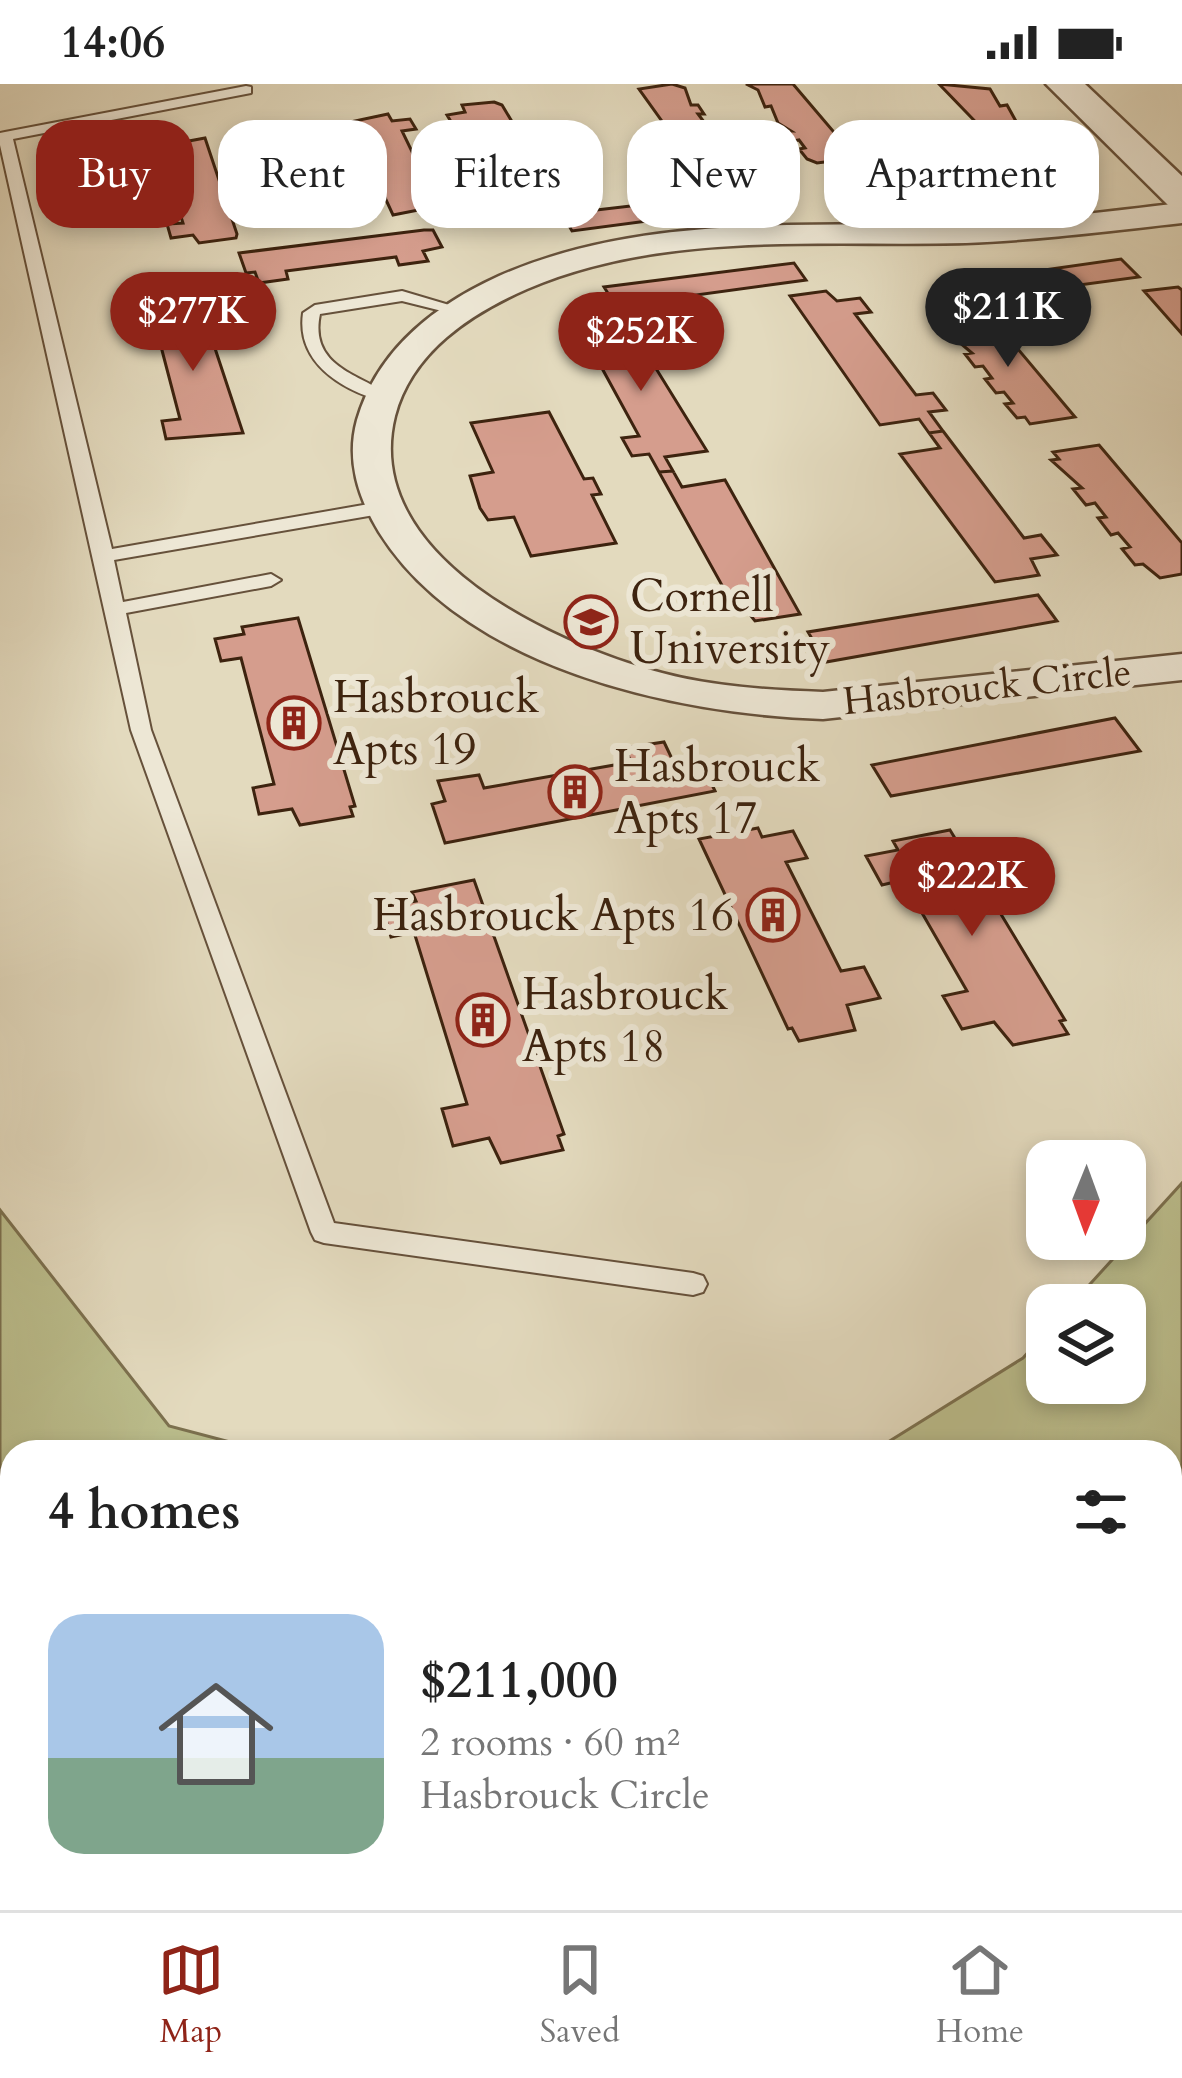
<!DOCTYPE html>
<html lang="en">
<head>
<meta charset="utf-8">
<style>
  body { margin:0; font-family:Cardo,serif; background:#f2f2f2; color:#222; height:100vh; display:flex; flex-direction:column; font-size:45px; white-space:nowrap }
  * { box-sizing:border-box; margin:0 }
  p { font-size:39px; color:#767676 }
  .icon { flex:none; width:66px; height:66px; fill:none; stroke:currentColor; stroke-width:2; stroke-linecap:round; stroke-linejoin:round }
  .map { position:relative; flex:1; overflow:hidden }
  .sheet { position:absolute; left:0px; top:1356px; width:1182px; height:471px; display:flex; flex-direction:column; background:#fff; border-radius:36px 36px 0 0; box-shadow:0 6px 18px #0003 }
  .sheet>* { flex:none }
  .guide { position:absolute; left:36px; top:36px; width:1110px; height:108px; display:flex; gap:24px }
  .needle { width:78px; rotate:181deg }
  .fabs { position:absolute; left:1026px; top:1056px; display:grid; gap:24px }
  .fabs a { display:grid; place-items:center; width:120px; height:120px; border-radius:24px; background:#fff; box-shadow:0 6px 18px #0003; font-size:60px }
  .price { position:absolute; translate:-50% -102px; padding:0 27px; border-radius:42px; background:#8f2418; color:#fff; font-size:39px; line-height:78px; filter:drop-shadow(0 3px 6px #0008) }
  .price::after { content:''; position:absolute; left:50%; top:72px; width:36px; height:27px; margin-left:-18px; background:inherit; clip-path:polygon(0 0,100% 0,50% 100%) }
  .price.on { background:#222; color:#fff }
  ul { padding:0; list-style:none }
  li { display:flex; align-items:center; gap:36px; height:300px; padding:0 48px }
  li+li { border-top:3px solid #e0e0e0 }
  li span { display:grid; place-items:center; flex:none; width:336px; height:240px; border-radius:36px; color:#555 }
  li>.icon { margin-inline-start:auto }
  span .icon { width:144px; height:144px; fill:#fffc; stroke-width:1 }
  li b { font-size:51px }
  h2 { display:flex; justify-content:space-between; align-items:center; height:144px; padding:0 48px; font-size:51px }
  .pill { padding:0 42px; border-radius:36px; background:#fff; box-shadow:0 6px 18px #0003; font-size:42px; line-height:108px }
  .pill.on { background:#8f2418; color:#fff }
  .status { display:flex; justify-content:space-between; align-items:center; height:84px; padding:0 60px; background:#fff; direction:ltr }
  .status svg { height:33px; fill:currentColor }
  .tabs { display:flex; justify-content:space-around; align-items:center; height:168px; border-top:3px solid #e0e0e0; background:#fff; font-size:33px; color:#767676 }
  .tabs a { display:grid; justify-items:center; gap:6px }
  .tabs .on { color:#8f2418 }
  .map>svg:first-child { display:block }
  .green { fill:#bbbd8c; stroke:#7c704e; stroke-width:3 }
  .building { fill:#d59d8d; stroke:#3d230f; stroke-width:3 }
  .lines { fill:none; stroke-linecap:round; stroke-linejoin:round }
  .service-casing { stroke:#66513b; stroke-width:4 }
  .minor-casing { stroke:#66513b; stroke-width:5 }
  .tertiary-casing { stroke:#66513b; stroke-width:5 }
  .service { fill:#ede7d5; fill-rule:evenodd }
  .minor { fill:#ede7d5; fill-rule:evenodd }
  .tertiary { fill:#ede7d5; fill-rule:evenodd }
  .labels { text-anchor:middle; dominant-baseline:central; stroke-width:12; stroke-linejoin:round; paint-order:stroke }
  .far-street-label { font-size:39px; fill:#3d230f; stroke:#ede7d5 }
  .poi-label { font-size:45px; fill:#3d230f; stroke:#ede7d5; text-anchor:start }
</style>
</head>
<body>
<div class="status"><b>14:06</b><svg viewBox="0 0 49 12"><path d="M0 12V9h3v3zM5 12V6h3v6zM10 12V3h3v9zM15 12V0h3v12zM26 1h20v11H26zM47 4h2v5h-2z"/></svg></div>
<div class="map">
<svg width="1182" height="1826" viewBox="0 0 1182 1826">
  <rect width="100%" height="100%" fill="#e3dabe"/>
  <filter id="stains"><feTurbulence type="fractalNoise" baseFrequency=".00167" numOctaves="4"/><feColorMatrix values="0 0 0 0 .2 0 0 0 0 .09 0 0 0 0 .02 0 0 0 .5 -.17"/></filter>
  <radialGradient id="worn" r=".72"><stop offset=".6" stop-color="#630" stop-opacity="0"/><stop offset="1" stop-color="#630" stop-opacity=".3"/></radialGradient>
  <path class="green" d="M1182 1099V1826H0V1126L169 1342 268 1368H12V1815H1170V1368H872L1023 1274 1047 1247V1299H1125V1221H1071Z"/>
  <path class="building" d="M672 0 685 4 691 21H698L704 30H698L704 38H710L717 56 724 55 731 64 724 65 730 73H737L744 83H738L742 88 702 93 639 5Z
    M746 0H793L856 74 817 79 807 75 799 65 805 64 799 56 793 57 785 47H791L778 39 771 22 765 23 758 6Z
    M939 0 990 5 1000 22 1007 21 1017 39 1024 38 1033 47 1026 48 1031 53 994 57Z
    M494 18 502 21 556 111 492 114 486 102 500 100 467 40 453 41 447 31 465 28 462 21Z
    M388 30 392 37 410 35 416 45 402 47 432 109 447 107 454 119 393 131 350 38Z
    M205 54 237 150 236 154 199 159 193 151 171 154 167 140 183 139 163 75 149 76 146 65Z
    M1020 72 1037 90 883 112 859 110 846 95Z
    M742 109 753 123 572 147 562 130Z
    M424 146H433L442 163 423 167 428 177 399 181 396 173 286 187 288 195 259 199 255 188 246 189 239 169Z
    M1121 175 1139 193 953 218 939 201Z
    M794 179 806 196 616 222 604 203Z
    M1178 203 1182 206V250L1144 207Z
    M826 207 837 217 860 214 871 228 855 230 916 311 933 309 946 326 929 328 943 347 929 349 919 335 880 341 790 212Z
    M200 219 243 349 166 355 162 337 180 335 158 251 141 254 138 238 161 235 162 224Z
    M984 230 991 233 1075 333 1030 340 1025 333 1017 334 1005 320 1013 319 1004 308 996 309 985 295 992 294 983 282 975 283 965 270 972 269 946 247 953 245 949 235Z
    M626 236 707 367 665 373 673 387 659 388 649 370 632 372 622 354 639 352 592 266 576 269 567 254 591 251 589 241Z
    M549 328 584 395 593 394 601 410 592 411 616 459 531 472 514 433 488 436 480 424 470 392 493 388 471 339Z
    M943 347 1024 454 1041 451 1057 471 1031 475 1039 491 995 498 900 370 940 364 929 349Z
    M1099 361 1182 459V490L1160 494 1143 480 1135 481 1122 465 1130 463 1118 449 1111 451 1098 434 1106 433 1095 419 1086 421 1073 405 1082 404 1051 376 1059 375 1053 368Z
    M673 387 682 403 725 396 800 530 755 537 743 522 716 527 704 506 723 503 659 388Z
    M1038 511 1057 537 826 578 808 548Z
    M298 534 355 722 350 723 353 732 300 741 292 725 259 730 253 704 274 700 241 574 221 577 215 555 244 550 242 543Z
    M1115 634 1140 667 891 712 872 681Z
    M664 658 673 677 700 675 715 707 445 759 432 720 445 717 438 697 479 691 484 704 631 678 625 664Z
    M758 744 762 753 793 747 807 774 786 778 841 887 864 883 880 914 847 921 855 946 799 957 792 944 788 945 699 755Z
    M950 746 1065 936 1060 937 1068 950 1013 961 994 938 962 945 943 912 967 907 903 796 882 801 866 772 898 766 893 757Z
    M474 796 564 1050 558 1052 563 1066 501 1079 489 1054 453 1062 442 1025 467 1020 414 848 391 853 382 823 416 817 412 808Z"/>
  <g class="lines">
    <g class="service-casing">
      <path id="service" d="M246 2 251 3V9L13 55 112 465 386 417 395 423 386 429 114 476 123 518 271 490 281 496 271 502 126 529 151 646 334 1139 693 1189 703 1192 707 1200 703 1208 693 1211 324 1159 315 1156 311 1148 131 646 0 61V49L5 48Z
        M402 207 466 226 458 231 402 217 320 230C309 283 359 290 391 312L382 317C340 305 296 278 303 229L315 221Z"/>
    </g>
    <g class="minor-casing">
      <path id="minor" d="M1182 119V139C1110 147 1038 156 966 159 820 163 664 146 527 205 470 230 412 268 395 332 360 471 554 561 662 589 715 603 769 606 823 608L1182 570V596L823 635C674 630 464 584 379 448 358 413 346 376 357 336 377 266 435 221 499 192 645 128 810 144 965 139 1038 137 1110 127 1182 119Z"/>
    </g>
    <g class="tertiary-casing">
      <path id="tertiary" d="M1046 0H1085L1182 92V125L1168 121Z"/>
    </g>
    <use href="#service" class="service"/>
    <use href="#minor" class="minor"/>
    <use href="#tertiary" class="tertiary"/>
  </g>
  <defs>
    <g id="university-ring" transform="scale(2.7)"><circle r="9.5" fill="#ede7d5" stroke="#8f2418" stroke-width="1.5"/><path d="M0-5L7-2L0 1L-7-2ZM-4 1L0 2.5L4 1V4Q0 6-4 4Z" fill="#8f2418"/></g>
    <g id="building-ring" transform="scale(2.7)"><circle r="9.5" fill="#ede7d5" stroke="#8f2418" stroke-width="1.5"/><path d="M-4-6H4V6H1V3H-1V6H-4ZM-2.5-4.3h1.7v1.8h-1.7ZM.8-4.3h1.7v1.8H.8ZM-2.5-1h1.7V.8h-1.7ZM.8-1h1.7V.8H.8Z" fill="#8f2418"/></g>
  </defs>
  <g fill-rule="evenodd">
    <use href="#university-ring" x="591" y="538"/>
    <use href="#building-ring" x="294" y="639"/>
    <use href="#building-ring" x="575" y="708"/>
    <use href="#building-ring" x="773" y="831"/>
    <use href="#building-ring" x="483" y="936"/>
  </g>
  <g class="labels">
    <g class="far-street-label">
      <text transform="translate(987 603) rotate(-6)">Hasbrouck Circle</text>
    </g>
    <g class="poi-label">
      <text x="630" y="512">Cornell<tspan x="630" dy="52">University</tspan></text>
      <text x="333" y="613">Hasbrouck<tspan x="333" dy="52">Apts 19</tspan></text>
      <text x="614" y="682">Hasbrouck<tspan x="614" dy="52">Apts 17</tspan></text>
      <text x="734" y="831" text-anchor="end">Hasbrouck Apts 16</text>
      <text x="522" y="910">Hasbrouck<tspan x="522" dy="52">Apts 18</tspan></text>
    </g>
  </g>
  <rect width="100%" height="100%" filter="url(#stains)"/>
  <rect width="100%" height="100%" fill="url(#worn)"/>
</svg>
<div class="fabs">
<a><svg class="needle" viewBox="-14 -14 28 28"><path d="M0-13l5 13h-10z" fill="#e53935"/><path d="M0 13l5-13h-10z" fill="#767676"/></svg></a>
<a><svg class="icon" aria-label="layers" viewBox="0 0 24 24"><path d="M12 4l9 5-9 5-9-5zM3 14l9 5 9-5"/></svg></a>
</div>
<b class="price on" style="left:1008px;top:286px">$211K</b>
<b class="price" style="left:193px;top:290px">$277K</b>
<b class="price" style="left:641px;top:310px">$252K</b>
<b class="price" style="left:972px;top:855px">$222K</b>
<div class="guide">
<a class="pill on">Buy</a>
<a class="pill">Rent</a>
<a class="pill">Filters</a>
<a class="pill">New</a>
<a class="pill">Apartment</a>
</div>
<section class="sheet">
<h2>4 homes<svg class="icon" aria-label="filters" viewBox="0 0 24 24"><path d="M4 7h16M4 17h16"/><circle cx="9" cy="7" r="2"/><circle cx="15" cy="17" r="2"/></svg></h2>
<ul>
<li><span style="background:linear-gradient(#a9c7e8 60%,#7fa58c 0)"><svg class="icon" aria-label="home" viewBox="0 0 24 24"><path d="M3 11l9-7 9 7M6 9v11h12V9"/></svg></span><div><b>$211,000</b><p>2 rooms · 60 m²</p><p>Hasbrouck Circle</p></div></li>
</ul>
</section>
</div>
<nav class="tabs">
<a class="on"><svg class="icon" aria-label="map" viewBox="0 0 24 24"><path d="M3 6l6-2 6 2 6-2v14l-6 2-6-2-6 2zM9 4v14M15 6v14"/></svg>Map</a>
<a><svg class="icon" aria-label="saved" viewBox="0 0 24 24"><path d="M7 4h10v16l-5-4-5 4z"/></svg>Saved</a>
<a><svg class="icon" aria-label="home" viewBox="0 0 24 24"><path d="M3 11l9-7 9 7M6 9v11h12V9"/></svg>Home</a>
</nav>
</body>
</html>
